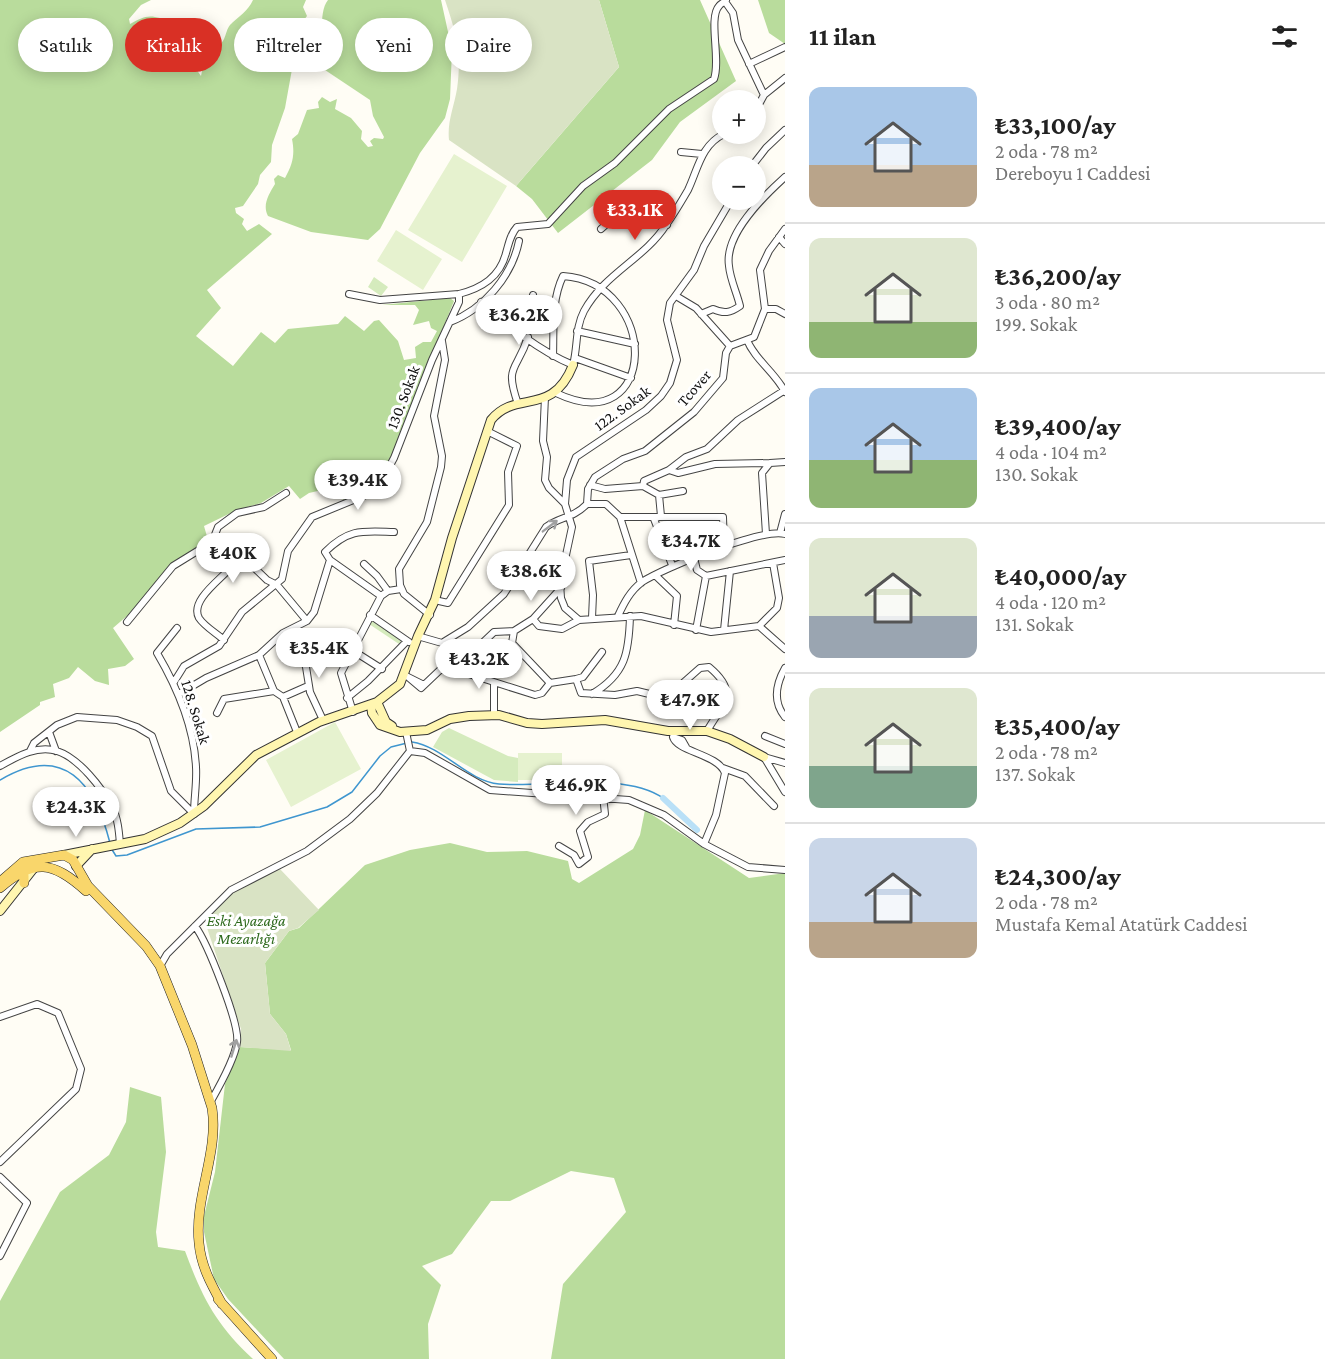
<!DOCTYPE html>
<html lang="tr">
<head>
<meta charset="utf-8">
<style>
  body { margin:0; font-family:"Crimson Pro",serif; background:#f6f6f6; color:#222; height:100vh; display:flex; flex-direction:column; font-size:22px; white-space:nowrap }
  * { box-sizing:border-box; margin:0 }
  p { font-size:20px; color:#767676 }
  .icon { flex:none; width:33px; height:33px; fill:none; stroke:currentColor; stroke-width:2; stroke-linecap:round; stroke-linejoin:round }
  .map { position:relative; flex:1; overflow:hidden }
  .side { display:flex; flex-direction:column; background:#fff; width:540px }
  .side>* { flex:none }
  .guide { position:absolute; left:18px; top:18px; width:570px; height:54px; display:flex; gap:12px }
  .controls { position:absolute; left:712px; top:90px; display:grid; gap:12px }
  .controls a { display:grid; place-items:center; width:54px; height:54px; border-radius:50%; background:#fff; box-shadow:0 3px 15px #0003; font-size:30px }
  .price { position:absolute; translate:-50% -51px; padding:0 14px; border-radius:21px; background:#fff; color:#222; font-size:20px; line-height:39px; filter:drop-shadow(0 2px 3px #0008) }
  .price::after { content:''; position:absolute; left:50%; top:36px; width:18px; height:14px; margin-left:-9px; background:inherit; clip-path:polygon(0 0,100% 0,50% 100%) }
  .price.current { background:#d93025; color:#fff }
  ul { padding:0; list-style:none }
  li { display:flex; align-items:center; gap:18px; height:150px; padding:0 24px }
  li+li { border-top:2px solid #e0e0e0 }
  li span { display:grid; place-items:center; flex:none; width:168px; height:120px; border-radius:12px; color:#555 }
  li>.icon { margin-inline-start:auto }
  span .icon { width:72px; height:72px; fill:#fffc; stroke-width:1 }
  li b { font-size:26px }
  h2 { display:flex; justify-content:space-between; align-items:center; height:72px; padding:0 24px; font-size:26px }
  .tag { padding:0 21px; border-radius:27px; background:#fff; box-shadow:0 3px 15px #0003; font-size:21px; line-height:54px }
  .tag.current { background:#d93025; color:#fff }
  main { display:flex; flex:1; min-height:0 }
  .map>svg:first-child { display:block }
  .green { fill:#d5ebbd }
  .forest { fill:#b9dc9c }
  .cemetery { fill:#d9e3c4 }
  .pitch { fill:#e6f2cf }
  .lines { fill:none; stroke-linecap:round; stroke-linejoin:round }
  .stream { stroke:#3f96cf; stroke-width:1.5 }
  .canal { stroke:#b9e0f7; stroke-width:6 }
  .street-casing { stroke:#444; stroke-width:8 }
  .secondary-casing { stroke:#333; stroke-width:10 }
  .primary-casing { stroke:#222; stroke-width:10 }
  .street { stroke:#fff; stroke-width:6 }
  .secondary { stroke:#fff6b0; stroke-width:8 }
  .primary { stroke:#f9d66b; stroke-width:9 }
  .oneway { stroke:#a0a0a0 }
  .labels { text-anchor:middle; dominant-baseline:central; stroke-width:6; stroke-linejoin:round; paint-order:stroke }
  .street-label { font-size:16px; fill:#111; stroke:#fff }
  .park-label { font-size:16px; font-style:italic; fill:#2f6b1f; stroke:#fff }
</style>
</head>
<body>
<main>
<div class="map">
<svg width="785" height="1359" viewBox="0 0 785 1359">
  <rect width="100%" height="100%" fill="#fffdf5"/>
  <path class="green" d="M374 277 388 287 381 296 368 287Z
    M372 620 402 640 399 644 369 624Z
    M449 728 508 756 518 758V782L494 780 433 747 442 732Z"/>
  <path class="forest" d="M0 0H151L141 5 129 19 130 24C141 18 147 14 160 18L201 76 203 66 221 52 215 48C227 42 224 33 230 25 238 17 248 11 253 0H306L303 7 307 16 300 25 285 108 272 145 271 162 260 175 258 184 243 206 235 208 236 213 244 219 242 224 247 231 259 224 272 234 207 290 221 308 196 336 233 366 261 332 275 343 288 329 338 324 345 316 364 331 374 321 379 320 398 341 404 360 416 358 415 347 423 342H431L437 331 431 328 429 321 413 325 419 310 415 305H382L450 298 454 301 390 460C378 486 368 490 343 500L339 486 309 493 300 499 289 486 261 503 237 510 204 526 208 540 174 562 135 609 113 628 134 659 125 666 108 669 109 685 95 681 78 667 69 678 53 684 55 697 40 702V705L0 732Z
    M328 0H441L452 50 450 99 445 118 420 153 380 229 368 240 311 232 268 216C262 205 269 194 275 184L274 179 278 175 285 178C293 164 295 154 292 139L298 134 307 110 319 108 318 102 322 97 330 102 337 99 335 109 351 118 362 131 361 139 368 147 373 146 370 141 374 138 383 139 384 137 373 116 370 100 319 66 316 57C326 47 317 13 328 0Z
    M599 0H700L736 81 680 122 652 160 558 233 532 199 516 186 619 67Z
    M758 0H785V44L769 33Z
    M645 810 749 878 785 873V1359H551L563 1284 626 1212 614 1178 571 1171 510 1201H491L452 1254 422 1266 441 1285 428 1324 429 1359H284L228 1299 214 1279 204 1232V1216L215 1172 225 1084 240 1047 291 1050 286 1034 270 1014 265 963 289 931 299 928 365 865 410 850 450 843 487 852 527 851 568 861 572 879 579 883 633 849 640 835Z
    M130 1087 161 1097 166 1152 156 1232 158 1247 185 1251C202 1297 216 1325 253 1359H0V1301L60 1192 109 1155 126 1122Z"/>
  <path class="cemetery" d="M445 0H599L619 67 516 186 449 140C447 122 454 107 457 89 462 53 456 33 445 0Z
    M280 869 319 910 298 928 289 931 265 963 270 1014 286 1034 291 1051 240 1047 241 1029 205 922C218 895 254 879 280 869Z"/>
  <path class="pitch" d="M454 154 507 186 462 262 408 230Z
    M396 230 442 259 423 290 377 261Z
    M335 722 361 769 291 807 266 760Z
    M518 753H562V780H518Z"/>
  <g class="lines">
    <path class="stream" d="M412 742C444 747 467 781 499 784 545 788 625 771 663 798
      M0 780C64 742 95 784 110 843
      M111 848 116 856 127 855 196 829 260 827 327 807 352 792 380 756 391 747 407 743"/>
    <path class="canal" d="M663 798 697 830"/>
    <g class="street-casing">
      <path id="street" d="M726 3 733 13 738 40 764 95 756 110
        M749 64 785 47
        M764 95 785 78
        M681 152 702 154
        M752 166 766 148 785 130
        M601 229 639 195 667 225
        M779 237 785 244
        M459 294C482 288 500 277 506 253 509 243 510 235 517 227L548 224 583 186 615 163 669 109 714 79C721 60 708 18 719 6 721 3 724 3 726 0
        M676 296 696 308 730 346
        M481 302C509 326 539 351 573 365 578 346 575 328 584 311 605 273 644 259 666 225 674 214 681 202 688 190 698 169 701 145 724 134
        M765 309H776L785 314
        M701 314 713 309C724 314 730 313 740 306 737 293 730 279 729 266 724 234 764 196 785 177
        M450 322C484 309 512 276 519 241
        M577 331 635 344
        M523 333 533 295
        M747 340C755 360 775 372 785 392
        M553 356C554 329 551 301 563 276 661 283 659 442 556 393
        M575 358 631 378
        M545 397 543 441 547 457 545 480 549 488 565 504 572 527 560 583 561 598 565 608 579 620 641 616 711 632 759 626 785 649
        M518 404C504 364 517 372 528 337
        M669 470 678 473 715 464 770 463
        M590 485 605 489 643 486
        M659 495 683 491
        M565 504 567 480 576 457 646 410 661 396 670 383 677 360 667 320 670 303 694 270 704 246 731 200
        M587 504 588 489 595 477 623 459 645 451 694 412 723 378 726 353 730 346 754 337 765 309 760 270 769 251 785 229
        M620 517H723L724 548
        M780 533 785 514
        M216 534 232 556 233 565C223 578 189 600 199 618 204 626 216 633 224 640
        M766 534 762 473 770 463 785 462
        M232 556 241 555 267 580 277 585 307 621
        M694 558 697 570 706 576 785 560
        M364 564 377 576 388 591
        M672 565 654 519 661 516 659 495 643 486 644 481 669 470 686 457 707 449 738 420 785 390
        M655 575 677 596 674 625
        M381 596 330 560 325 552C349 528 363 531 394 532
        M439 601 448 603 509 505 508 472 517 446 487 431
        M370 615 409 642
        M430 615 404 594 400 585 399 569 427 522 441 467 442 456 434 416 445 360 442 341
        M618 616C624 603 630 591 642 582 663 568 762 528 785 534
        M592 618 593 595 589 561 631 555
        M533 619 539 626 562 629 579 620
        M127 622 173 566 212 542 218 527 237 513 264 507 286 493
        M759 626 777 608 779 598 773 563
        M177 628 157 653C177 687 194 726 196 767 197 783 194 798 194 814
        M696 630 706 576
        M724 630 730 571
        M514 631 512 643 550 683
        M514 631 533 619 561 588
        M421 637 442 643 468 627 504 594 546 527C561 516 572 519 587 504H606L620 517 641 583
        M298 648 306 667 310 692 323 720
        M352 650 382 669
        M259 655 274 691 283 697 297 732
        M785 668C776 684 772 701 785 717
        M456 670 494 682V716
        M408 677 421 688 441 669 456 670 458 657 474 651 494 632 514 631
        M408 677 424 685
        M576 679 583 677 602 652
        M174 682 184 666 219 646 242 612 282 579 288 551 312 517 368 494 381 482 394 458 432 360 459 302V294L380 300 349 294
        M494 682 535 695 542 693 550 683 576 679 581 693 615 695 637 691 666 698 700 668 709 667C740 693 723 703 707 731
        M179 694 206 678 259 655 283 633 307 621 314 612 330 560
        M592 694C626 674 629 652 630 616
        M283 697 308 686
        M347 698 368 681 407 641
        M353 712 341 673 381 596 388 591 401 589
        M217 713 224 699 274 691
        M49 732 56 751
        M406 732 410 751
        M765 736 785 744
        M673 737C677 752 718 754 725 773L716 815 704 844
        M673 737 682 740 686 747
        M30 751 34 743 57 725 77 717 117 720 137 727 152 736 171 791 194 814
        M764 757 785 792
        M764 757 785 763
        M0 766C18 756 37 745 57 751 79 758 102 788 112 807 118 818 119 832 120 844
        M723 768 745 776 774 806
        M559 846 574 855 579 864 588 857 580 831 588 822 605 814 603 796
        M195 926C207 942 240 1024 237 1042 235 1058 219 1087 211 1101
        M160 966 167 954 231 890 307 851 350 819 377 793 410 751 425 753 490 790 629 800 664 815 704 844 748 867 785 870
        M0 1017 37 1004 58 1013 81 1069 76 1089 0 1162
        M0 1177 27 1203 0 1256"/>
    </g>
    <g class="secondary-casing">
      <path id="secondary" d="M377 702 386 722 392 726
        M371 705 372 713 380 725 400 732 427 730 450 719 469 716 499 715 527 723 542 724 605 720 668 731H707L730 739 764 757
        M64 855 145 839 180 823 204 806 256 755 319 722 377 702 400 684 418 636 435 600 452 538 491 420C516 389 552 418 573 365
        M76 866 92 849
        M0 911 34 868"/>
    </g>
    <g class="primary-casing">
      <path id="primary" d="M16 874 24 876V883
        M0 882 23 862 64 855 73 860 88 886 146 946 160 966 192 1045 212 1108C219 1153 194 1197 199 1243 201 1266 211 1284 222 1304
        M0 888C34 858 53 861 86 891
        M218 1299 272 1359"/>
    </g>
    <use href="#street" class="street"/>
    <use href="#secondary" class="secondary"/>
    <use href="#primary" class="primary"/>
  </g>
  <defs><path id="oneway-shaft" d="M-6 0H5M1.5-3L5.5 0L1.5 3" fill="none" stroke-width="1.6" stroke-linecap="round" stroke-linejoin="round" transform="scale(1.5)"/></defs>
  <g class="oneway">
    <use href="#oneway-shaft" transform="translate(550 526) rotate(-37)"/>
    <use href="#oneway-shaft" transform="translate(234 1048) rotate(-73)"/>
  </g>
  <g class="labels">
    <g class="street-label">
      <text transform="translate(694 388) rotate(-49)">Tcover</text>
      <text transform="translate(403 397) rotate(-69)">130. Sokak</text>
      <text transform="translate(622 408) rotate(-36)">122. Sokak</text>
      <text transform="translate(196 712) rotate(73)">128. Sokak</text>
    </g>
    <g class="park-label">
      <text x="246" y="920">Eski Ayazağa<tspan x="246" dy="18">Mezarlığı</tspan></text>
    </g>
  </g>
</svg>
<div class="controls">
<a>+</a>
<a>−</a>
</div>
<b class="price current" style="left:635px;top:241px">₺33.1K</b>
<b class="price" style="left:519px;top:346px">₺36.2K</b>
<b class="price" style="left:358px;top:511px">₺39.4K</b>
<b class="price" style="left:691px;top:572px">₺34.7K</b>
<b class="price" style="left:233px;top:584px">₺40K</b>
<b class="price" style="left:531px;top:602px">₺38.6K</b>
<b class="price" style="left:319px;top:679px">₺35.4K</b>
<b class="price" style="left:479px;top:690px">₺43.2K</b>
<b class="price" style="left:690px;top:731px">₺47.9K</b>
<b class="price" style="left:576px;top:816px">₺46.9K</b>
<b class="price" style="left:76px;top:838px">₺24.3K</b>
<div class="guide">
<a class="tag">Satılık</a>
<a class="tag current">Kiralık</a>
<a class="tag">Filtreler</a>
<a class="tag">Yeni</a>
<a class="tag">Daire</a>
</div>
</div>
<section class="side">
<h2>11 ilan<svg class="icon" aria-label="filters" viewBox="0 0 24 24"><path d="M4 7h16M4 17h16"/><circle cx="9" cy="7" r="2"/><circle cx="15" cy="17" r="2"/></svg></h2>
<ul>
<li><span style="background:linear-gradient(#a9c7e8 65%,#b9a48a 0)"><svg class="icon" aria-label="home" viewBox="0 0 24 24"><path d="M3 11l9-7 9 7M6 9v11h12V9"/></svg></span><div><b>₺33,100/ay</b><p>2 oda · 78 m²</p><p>Dereboyu 1 Caddesi</p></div></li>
<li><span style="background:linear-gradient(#dfe7d0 70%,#8fb573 0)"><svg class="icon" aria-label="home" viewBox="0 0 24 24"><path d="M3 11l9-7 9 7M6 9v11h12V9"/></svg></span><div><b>₺36,200/ay</b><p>3 oda · 80 m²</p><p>199. Sokak</p></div></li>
<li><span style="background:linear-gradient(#a9c7e8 60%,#8fb573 0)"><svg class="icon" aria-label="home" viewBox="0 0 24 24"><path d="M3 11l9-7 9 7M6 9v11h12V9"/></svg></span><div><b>₺39,400/ay</b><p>4 oda · 104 m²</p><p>130. Sokak</p></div></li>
<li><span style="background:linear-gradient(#dfe7d0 65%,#9aa5b1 0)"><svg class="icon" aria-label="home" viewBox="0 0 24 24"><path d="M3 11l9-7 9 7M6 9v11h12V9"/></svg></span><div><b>₺40,000/ay</b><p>4 oda · 120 m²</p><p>131. Sokak</p></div></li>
<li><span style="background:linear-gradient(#dfe7d0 65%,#7fa58c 0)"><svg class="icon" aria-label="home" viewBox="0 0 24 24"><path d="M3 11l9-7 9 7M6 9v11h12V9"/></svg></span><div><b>₺35,400/ay</b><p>2 oda · 78 m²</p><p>137. Sokak</p></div></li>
<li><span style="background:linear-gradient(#c9d6e8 70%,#b9a48a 0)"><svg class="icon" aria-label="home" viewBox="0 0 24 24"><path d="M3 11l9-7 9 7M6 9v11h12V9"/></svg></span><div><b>₺24,300/ay</b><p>2 oda · 78 m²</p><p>Mustafa Kemal Atatürk Caddesi</p></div></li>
</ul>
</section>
</main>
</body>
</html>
